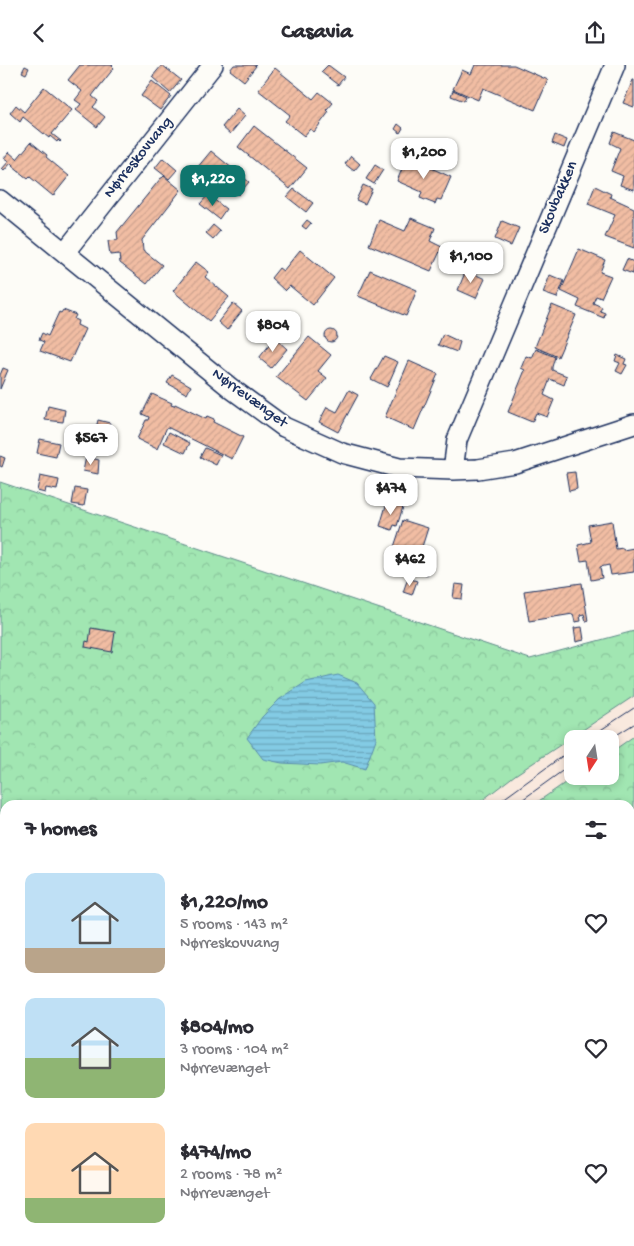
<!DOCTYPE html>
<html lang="en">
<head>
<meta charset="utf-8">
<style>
  body { margin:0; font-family:"Gochi Hand",sans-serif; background:#f7f7f7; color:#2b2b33; height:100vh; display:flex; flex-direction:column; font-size:19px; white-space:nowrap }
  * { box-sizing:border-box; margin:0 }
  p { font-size:16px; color:#7c7c81 }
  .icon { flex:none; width:28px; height:28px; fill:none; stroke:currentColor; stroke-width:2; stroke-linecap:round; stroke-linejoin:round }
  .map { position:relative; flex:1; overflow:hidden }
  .drawer { position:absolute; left:0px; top:735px; width:635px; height:446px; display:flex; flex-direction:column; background:#fff; border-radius:15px 15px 0 0; box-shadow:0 2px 8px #0003 }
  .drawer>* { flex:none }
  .needle { width:32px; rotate:192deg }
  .tools { position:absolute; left:564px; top:665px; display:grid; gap:10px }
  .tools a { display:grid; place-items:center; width:55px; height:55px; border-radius:10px; background:#fff; box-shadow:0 2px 8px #0003; font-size:25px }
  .price { position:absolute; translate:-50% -42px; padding:0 11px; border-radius:10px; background:#fff; color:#222; font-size:16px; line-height:32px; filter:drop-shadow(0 1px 2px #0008) }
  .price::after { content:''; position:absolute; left:50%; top:30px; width:15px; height:11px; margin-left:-8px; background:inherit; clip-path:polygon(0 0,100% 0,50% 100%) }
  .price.on { background:#0f766e; color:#fff }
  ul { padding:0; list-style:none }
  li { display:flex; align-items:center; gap:15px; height:125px; padding:0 25px }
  li span { display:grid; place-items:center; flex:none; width:140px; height:100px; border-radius:10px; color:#555 }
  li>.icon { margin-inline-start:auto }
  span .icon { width:60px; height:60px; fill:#fffc; stroke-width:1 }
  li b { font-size:21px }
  h2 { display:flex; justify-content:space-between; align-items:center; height:60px; padding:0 25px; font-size:21px }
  header { display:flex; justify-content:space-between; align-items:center; height:65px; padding:0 25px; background:#fff; font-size:22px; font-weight:700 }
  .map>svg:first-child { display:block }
  .built { fill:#f9e9de }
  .forest { fill:url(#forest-crowns); stroke:#5e8a88 }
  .water { fill:url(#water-rules); stroke:#598dae }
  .building { fill:url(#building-hatch); stroke:#1b2f5e }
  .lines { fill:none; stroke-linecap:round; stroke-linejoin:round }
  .service-casing { stroke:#1b2f5e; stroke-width:12 }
  .minor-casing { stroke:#1b2f5e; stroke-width:22 }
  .service { stroke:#fdfcf7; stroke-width:9 }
  .minor { stroke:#fdfcf7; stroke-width:19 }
  .tram { stroke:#1b2f5e; stroke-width:1 }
  .labels { text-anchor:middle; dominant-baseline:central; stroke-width:4; stroke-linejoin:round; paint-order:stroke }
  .street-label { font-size:16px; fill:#1b2f5e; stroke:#fdfcf7 }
</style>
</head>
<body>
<header><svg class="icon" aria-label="back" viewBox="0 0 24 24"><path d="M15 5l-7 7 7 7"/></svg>Casavia<svg class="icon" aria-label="share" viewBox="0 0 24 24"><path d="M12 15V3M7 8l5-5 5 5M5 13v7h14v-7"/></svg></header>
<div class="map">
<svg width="634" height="1181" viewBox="0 0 634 1181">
  <defs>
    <pattern id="forest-crowns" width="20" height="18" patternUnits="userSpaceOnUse" patternTransform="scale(1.25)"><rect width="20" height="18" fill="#a1e6b2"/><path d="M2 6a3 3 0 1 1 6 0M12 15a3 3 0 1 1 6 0" fill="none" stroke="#8ac69c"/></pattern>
    <pattern id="water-rules" width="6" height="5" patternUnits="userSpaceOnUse" patternTransform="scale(1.25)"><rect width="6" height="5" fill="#83cbe4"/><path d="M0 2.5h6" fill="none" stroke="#6aa5bc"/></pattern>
    <pattern id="building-hatch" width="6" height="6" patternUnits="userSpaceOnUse" patternTransform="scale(1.25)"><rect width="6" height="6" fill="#f1bda3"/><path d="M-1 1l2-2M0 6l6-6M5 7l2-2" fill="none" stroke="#cea38f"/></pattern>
  </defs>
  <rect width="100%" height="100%" fill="#fdfcf7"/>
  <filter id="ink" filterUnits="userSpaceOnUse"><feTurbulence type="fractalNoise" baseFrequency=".02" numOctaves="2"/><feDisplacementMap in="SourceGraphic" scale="10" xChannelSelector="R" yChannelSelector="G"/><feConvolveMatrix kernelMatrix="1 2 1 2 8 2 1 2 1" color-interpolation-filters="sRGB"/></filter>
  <g filter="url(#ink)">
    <path class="built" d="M634 631V671L610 688V674H572V711H575L533 740H476L515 710Z
      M55 1176H104L100 1181H51Z"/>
    <path class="forest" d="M0 417 530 594 634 566V631L515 710 476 740H5V1176H55L51 1181H0Z
      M634 671V792L630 794V740H533L575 711H610V688Z
      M104 1176H558L557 1181H100Z"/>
    <path class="water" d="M338 610 357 618 374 638 376 674 365 704 342 697 320 700 282 698 263 694 247 673 262 652 280 634 306 617Z
      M634 804V854L630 851V809Z"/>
    <path class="building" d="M80 0H113L112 1 114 3 92 31 98 36 93 42 105 52 97 62 76 45 81 39 75 35 82 26 68 15Z
      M162 0 181 15 170 28 152 12Z
      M234 0H255L256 1 244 16 230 5Z
      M328 0 344 12 338 20 321 7Z
      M475 0H514L548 15 535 45 483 23 478 35 453 24 462 5 471 9Z
      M25 1 29 3 26 9 22 7Z
      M275 3 313 34 319 27 333 38 327 45 329 47 314 67 310 64 304 71 285 56 290 50 258 25Z
      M633 15H634V42L623 38Z
      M152 16 171 31 160 45 141 31Z
      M44 22 72 45 52 69 61 76 60 77 58 75 57 77 50 71 49 73 23 52 20 57 10 48 16 40 24 47Z
      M453 25 466 31 464 36 451 31Z
      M237 44 245 51 230 69 222 62Z
      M398 59 403 63 400 68 395 64Z
      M254 61 307 103 290 124 238 82Z
      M614 67 634 75V125L620 120 623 111 611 106 620 83 610 78Z
      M555 70 567 75 564 83 552 78Z
      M31 77 47 90 46 92 69 111 53 131 30 112 28 114 12 101 13 100 11 98 4 106 2 104 9 96 4 93 9 87 17 94Z
      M211 86 249 117 238 130 219 115 206 131 187 115Z
      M351 91 360 99 354 106 345 99Z
      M407 92 451 112 441 135 437 134 435 139 420 133 422 127 397 116Z
      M163 93 177 105 169 114 155 103Z
      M375 100 383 105 374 119 366 114Z
      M164 111 181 125 142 175 143 185 162 200 147 219 120 198 119 189 110 190 108 176 118 175 117 167 161 113H162Z
      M363 120 372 124 365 139 356 135Z
      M595 121 611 129 610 132 634 143V183L605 172 615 150 588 139Z
      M294 124 313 138 306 147 287 132Z
      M208 130 226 144 219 154 200 139Z
      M411 153 435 163 430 176 442 182 431 206 369 180 379 155 405 166Z
      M307 155 311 158 306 164 302 161Z
      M502 156 519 163 511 181 495 174Z
      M213 160 220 166 213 174 206 168Z
      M579 184 605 195 600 207 611 211 601 233 596 231 593 238 602 242 600 246 605 248 604 253 577 242 580 235 561 226Z
      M300 185 334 213 313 240 290 221 285 226 271 213 279 203 283 206Z
      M627 194 634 197 633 209 622 205Z
      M196 197 209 207 205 212 229 232 209 256 173 226Z
      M370 205 417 225 406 251 358 231Z
      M466 205 485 214 476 233 458 225Z
      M550 210 564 216 557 233 543 228Z
      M233 238 242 246 227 265 218 257Z
      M552 240 576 250 558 292 535 282Z
      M63 245 76 250 74 254 78 256 77 260 85 264 70 297 40 286 44 277 39 275 42 268 48 271 59 247 61 248Z
      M325 271a6 6 0 1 1 12 0a6 6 0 1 1-12 0Z
      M443 269 460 277 457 287 438 280Z
      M309 272 331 290 318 306 327 313 308 336 276 312Z
      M275 273 287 284 271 303 259 293Z
      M536 284 555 292 552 302V305L567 311 564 320 550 314 544 330 554 335 547 352 536 348 532 357 508 347 525 305 521 303 526 291 532 293Z
      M617 290 626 294 624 299 627 300 622 309 616 306 620 298 615 296Z
      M384 291 398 297 387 322 371 314Z
      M409 296 438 309 414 365 385 352Z
      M3 303 8 305 0 324V310Z
      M172 310 191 321 187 329 167 318Z
      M349 325 358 330 338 367 319 357 327 342 337 347Z
      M152 329 172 338 171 340 174 341 175 339 206 354 207 351 214 354 213 357 243 372 232 394 167 362 157 384 137 374 146 355H148L149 352 142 349Z
      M48 341 65 345 63 357 45 355Z
      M98 355 110 358 106 375 94 372Z
      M169 367 190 378 185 388 164 378Z
      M40 374 59 378 56 392 37 388Z
      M205 383 221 390 216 400 200 392Z
      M0 391 5 393 2 402 0 401Z
      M86 392 99 395 98 409 83 406Z
      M575 407 577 424 569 426 566 408Z
      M40 411 59 415 57 425 46 423 45 428 37 426Z
      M75 423 87 425 84 441 72 439Z
      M387 437 403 442 397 461 394 460 392 465 380 461Z
      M403 455 428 463 420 488 433 493 427 510 389 497Z
      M612 456 616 484 623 483V485L634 483V507L611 510 609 500 600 502 602 513 591 515 588 495 581 496 578 480 591 477 588 460Z
      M408 513 417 516 412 530 403 527Z
      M582 518 588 556H586L584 549 580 550 581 556 575 557 573 549 529 556 524 526Z
      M455 519 464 520 462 534 453 533Z
      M582 562 584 575 576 577 574 563Z
      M91 563 115 567 112 587 85 582 86 576 89 577Z"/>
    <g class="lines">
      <g class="service-casing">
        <path id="service" d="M630 936 634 916
          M630 969 634 996"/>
      </g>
      <g class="minor-casing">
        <path id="minor" d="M0 135 232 324 284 362 342 388 399 403 453 405 478 404 515 398 634 359
          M65 187 213 0
          M453 405 457 375 615 0"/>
      </g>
      <use href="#service" class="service"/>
      <use href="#minor" class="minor"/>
      <path class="tram" d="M587 674 634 643
        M610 674 634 659
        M495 740 572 684
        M515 740 572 699
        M69 1181 73 1176
        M85 1181 89 1176"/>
    </g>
  </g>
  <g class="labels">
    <g class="street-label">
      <text transform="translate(139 93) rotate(-51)">Nørreskovvang</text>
      <text transform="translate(559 133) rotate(-67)">Skovbakken</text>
      <text transform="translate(249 334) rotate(36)">Nørrevænget</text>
    </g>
  </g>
</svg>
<div class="tools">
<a><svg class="needle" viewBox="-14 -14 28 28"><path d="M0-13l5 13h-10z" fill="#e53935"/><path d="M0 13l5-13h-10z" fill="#7c7c81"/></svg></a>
</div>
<b class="price" style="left:424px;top:115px">$1,200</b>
<b class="price on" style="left:213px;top:142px">$1,220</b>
<b class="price" style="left:471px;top:219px">$1,100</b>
<b class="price" style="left:273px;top:288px">$804</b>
<b class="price" style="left:91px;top:401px">$567</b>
<b class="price" style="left:391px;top:451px">$474</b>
<b class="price" style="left:410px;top:522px">$462</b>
<section class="drawer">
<h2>7 homes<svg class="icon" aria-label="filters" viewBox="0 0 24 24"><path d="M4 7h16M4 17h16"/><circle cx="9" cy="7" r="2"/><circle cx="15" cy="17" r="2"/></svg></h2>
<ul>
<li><span style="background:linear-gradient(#bfe0f5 75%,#b9a48a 0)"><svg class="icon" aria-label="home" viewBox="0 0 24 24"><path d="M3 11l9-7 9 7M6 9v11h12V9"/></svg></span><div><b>$1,220/mo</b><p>5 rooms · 143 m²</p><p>Nørreskovvang</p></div><svg class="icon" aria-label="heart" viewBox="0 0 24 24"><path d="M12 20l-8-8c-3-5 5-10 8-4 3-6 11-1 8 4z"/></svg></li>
<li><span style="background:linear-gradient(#bfe0f5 60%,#8fb573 0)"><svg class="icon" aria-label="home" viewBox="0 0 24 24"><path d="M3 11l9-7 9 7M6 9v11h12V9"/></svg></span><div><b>$804/mo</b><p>3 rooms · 104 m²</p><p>Nørrevænget</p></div><svg class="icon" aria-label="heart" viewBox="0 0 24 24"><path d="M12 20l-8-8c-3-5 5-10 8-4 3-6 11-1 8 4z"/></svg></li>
<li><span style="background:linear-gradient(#ffd9b3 75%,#8fb573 0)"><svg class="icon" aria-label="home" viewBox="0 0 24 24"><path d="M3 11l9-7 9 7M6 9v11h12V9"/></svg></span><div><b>$474/mo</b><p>2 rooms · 78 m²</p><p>Nørrevænget</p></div><svg class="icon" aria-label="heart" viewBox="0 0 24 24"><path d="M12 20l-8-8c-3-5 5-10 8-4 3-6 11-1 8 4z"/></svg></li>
</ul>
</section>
</div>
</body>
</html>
